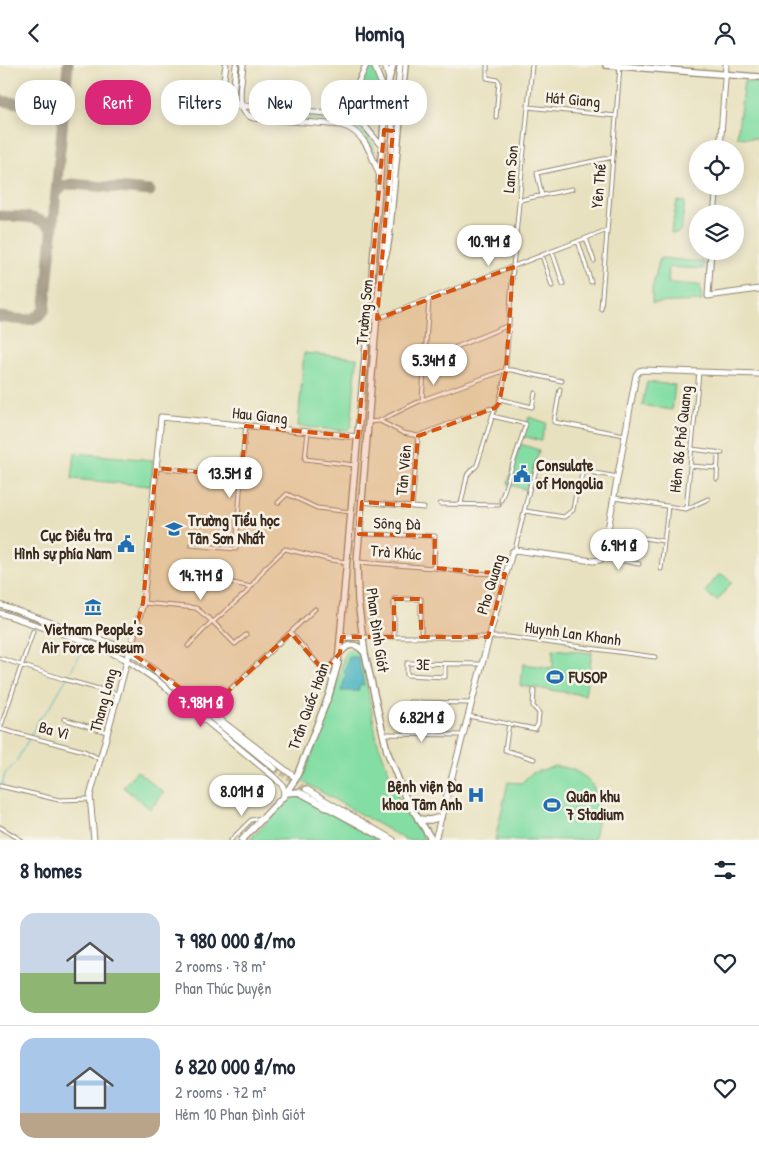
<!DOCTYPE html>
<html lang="en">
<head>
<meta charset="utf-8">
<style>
  body { margin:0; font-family:"Patrick Hand",sans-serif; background:#f6f6f7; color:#1f2937; height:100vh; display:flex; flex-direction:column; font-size:19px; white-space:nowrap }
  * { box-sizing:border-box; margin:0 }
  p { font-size:16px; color:#747a83 }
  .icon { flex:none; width:28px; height:28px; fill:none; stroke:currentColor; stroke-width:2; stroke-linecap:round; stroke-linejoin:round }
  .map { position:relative; height:775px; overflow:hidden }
  .sheet { display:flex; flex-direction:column; background:#fff; flex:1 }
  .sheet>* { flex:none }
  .banner { position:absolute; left:15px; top:15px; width:500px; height:45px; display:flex; gap:10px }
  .tools { position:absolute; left:689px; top:75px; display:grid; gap:10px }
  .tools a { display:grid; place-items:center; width:55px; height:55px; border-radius:50%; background:#fff; box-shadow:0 2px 12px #0003; font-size:25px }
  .price { position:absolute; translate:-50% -42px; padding:0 11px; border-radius:18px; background:#fff; color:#222; font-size:16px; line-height:32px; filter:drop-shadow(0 1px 2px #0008) }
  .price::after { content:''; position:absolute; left:50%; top:30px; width:15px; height:11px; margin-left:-8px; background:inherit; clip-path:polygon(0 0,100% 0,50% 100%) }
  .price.active { background:#db2777; color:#fff }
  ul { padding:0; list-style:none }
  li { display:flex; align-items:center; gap:15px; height:125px; padding:0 20px }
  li+li { border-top:1px solid #e0e1e3 }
  li span { display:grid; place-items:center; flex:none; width:140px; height:100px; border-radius:15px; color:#555 }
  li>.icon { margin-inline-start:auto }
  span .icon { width:60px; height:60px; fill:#fffc; stroke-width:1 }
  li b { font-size:21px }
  h2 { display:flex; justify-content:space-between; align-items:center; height:60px; padding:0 20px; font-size:21px }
  .chip { padding:0 18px; border-radius:20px; background:#fff; box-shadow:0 2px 12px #0003; font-size:18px; line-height:45px }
  .chip.active { background:#db2777; color:#fff }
  header { display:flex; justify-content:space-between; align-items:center; height:65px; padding:0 20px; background:#fff; font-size:22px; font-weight:700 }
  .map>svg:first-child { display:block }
  .green { fill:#84dea4; stroke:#608461 }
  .water { fill:#43b1c0; stroke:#3f6e6f }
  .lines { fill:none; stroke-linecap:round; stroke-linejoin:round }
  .stream { stroke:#43b1c0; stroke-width:1 }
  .taxiway { stroke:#92866e; stroke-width:11 }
  .secondary-tunnel { stroke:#c5bc9f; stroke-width:5; stroke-dasharray:5 2.5; stroke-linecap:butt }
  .street-casing { stroke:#92866e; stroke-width:5 }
  .secondary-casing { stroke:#92866e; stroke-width:7 }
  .primary-casing { stroke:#92866e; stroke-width:8 }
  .street { stroke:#fff; stroke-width:3 }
  .secondary { stroke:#fff; stroke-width:5 }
  .primary { stroke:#fff; stroke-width:5.5 }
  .secondary-bridge-casing { stroke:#92866e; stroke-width:7; stroke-linecap:butt }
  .secondary-bridge { stroke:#fff; stroke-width:5 }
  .marked { fill:#d7540e; fill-opacity:0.2; stroke:#d7540e; stroke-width:4; stroke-dasharray:10 6; stroke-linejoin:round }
  .labels { text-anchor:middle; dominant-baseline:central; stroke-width:5; stroke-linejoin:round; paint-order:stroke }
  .street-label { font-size:16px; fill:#3b2a1e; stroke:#f7f3e8 }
  .poi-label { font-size:16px; font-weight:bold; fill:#3b2a1e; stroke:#f7f3e8; text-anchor:start }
</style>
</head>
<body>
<header><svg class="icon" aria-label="back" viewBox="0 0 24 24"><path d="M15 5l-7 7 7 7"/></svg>Homiq<svg class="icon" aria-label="person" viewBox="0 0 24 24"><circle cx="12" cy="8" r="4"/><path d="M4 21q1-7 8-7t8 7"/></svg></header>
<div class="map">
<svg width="759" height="775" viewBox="0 0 759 775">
  <rect width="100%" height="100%" fill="#f7f3e8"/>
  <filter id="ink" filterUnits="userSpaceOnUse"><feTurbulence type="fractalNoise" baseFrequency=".02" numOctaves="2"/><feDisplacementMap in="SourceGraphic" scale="10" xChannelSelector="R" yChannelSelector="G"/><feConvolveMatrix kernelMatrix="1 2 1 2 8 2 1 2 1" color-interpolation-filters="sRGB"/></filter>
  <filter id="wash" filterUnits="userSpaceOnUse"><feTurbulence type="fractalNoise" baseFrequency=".0096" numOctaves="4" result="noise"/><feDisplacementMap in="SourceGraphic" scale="20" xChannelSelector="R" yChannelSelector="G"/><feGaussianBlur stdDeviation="1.12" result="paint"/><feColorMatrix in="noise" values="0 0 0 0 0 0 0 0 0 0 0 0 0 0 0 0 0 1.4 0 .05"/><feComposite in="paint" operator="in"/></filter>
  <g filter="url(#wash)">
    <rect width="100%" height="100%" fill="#e8e1bf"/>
    <path class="green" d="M369 0H378C380 5 383 10 383 16 386 31 373 49 358 37L356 25Z
      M744 16 759 18V74L737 72Z
      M302 51C331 54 370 50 375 88H373C362 53 331 57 301 55Z
      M677 136 685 137 681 165 677 168H671Z
      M660 193 704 197 703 204 669 202 668 218 700 220 702 236 652 238V224Z
      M304 288 357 293 351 362 347 366 298 361Z
      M647 317 675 320 672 345 642 340Z
      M529 352 547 358 541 376 523 371Z
      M520 379 539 385 527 425 508 419Z
      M75 388 153 395 151 421 72 414Z
      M720 508 732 517 717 536 705 527Z
      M553 584 592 588 585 630 521 621 523 599 553 603Z
      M348 585H356L362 593 377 675 398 732 425 775H406L302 716 336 624 344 590Z
      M555 701C562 702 569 703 575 706 604 720 601 748 593 775H495L508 717 521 718 532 708Z
      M137 706 164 728 150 744 123 722Z
      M299 730H302L377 775H249L294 731Z"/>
    <path class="water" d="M349 592H358L364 620H360L358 626H341L346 610 344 607Z"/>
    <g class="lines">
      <path class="stream" d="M0 726 5 709 16 697 40 653 50 642 84 583"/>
      <path class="taxiway" d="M0 36C25 38 48 47 66 25
        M57 127 63 121 72 119 150 126
        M0 151C17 152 43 149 53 166
        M0 252C16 254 35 260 45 244L68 0"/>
    </g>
  </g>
  <g filter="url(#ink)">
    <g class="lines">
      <path class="secondary-tunnel" d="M275 704 306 724"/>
      <g class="street-casing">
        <path id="street" d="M487 0V13L498 15 499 17 496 52
          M402 39 414 40
          M528 42 616 51
          M542 131 537 108 613 92
          M520 135 572 124
          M586 173 594 196
          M578 176 591 217
          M552 186 563 219
          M542 190 552 221
          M601 244 620 1
          M377 254 607 165
          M425 295 509 260
          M560 324 554 357 625 370
          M500 334 532 342 535 328
          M422 335 429 234
          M492 351 526 359 501 435
          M380 356 403 368 418 371 487 344 495 343
          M368 357 379 356 422 335 506 305H512L562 316
          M308 367 305 394 354 400
          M692 384 722 388
          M690 401 717 403
          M157 403 241 411
          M717 414 718 392
          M533 415 538 399 572 404
          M614 433 686 444 708 434
          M362 437 424 443
          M278 438 287 429 317 443 351 447
          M440 439 499 440
          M461 439 467 411C469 405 474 405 477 400L495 343 499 338 505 312 513 202 532 0
          M412 441 418 371
          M686 444 699 307
          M525 446 564 452 573 445 577 422 579 421 583 406 618 412
          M608 468 664 476
          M360 469 435 471 434 503 470 508 505 509
          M191 480 236 484 242 397 246 361
          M515 485 531 417 533 415H539L577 422
          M603 492 639 499
          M358 497 434 503
          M172 504 251 522
          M661 504 668 441
          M143 538 196 543 213 557 247 527 265 503 285 484 331 495 347 497
          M213 557 235 579 246 570
          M291 568 332 615
          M362 572H508L655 592
          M394 572V534H421V572
          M188 581 212 556
          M0 593 63 614 117 629
          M445 599V612L407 610V598L481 599
          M324 606 330 603 336 595
          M410 637 471 638
          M209 644 315 544
          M468 651 535 664 538 659 539 648 533 641 534 625
          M64 654 107 667
          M509 658 505 685 534 694
          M0 664 33 566
          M0 664 84 686 100 694
          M383 669 462 670
          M0 721 59 735 89 734
          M0 762 21 775
          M231 775 251 755 262 753"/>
      </g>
      <g class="secondary-casing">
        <path id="secondary" d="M226 0C224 14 219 32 233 40L385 53
          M236 0 233 30 237 41
          M243 0C242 17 233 46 253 53L341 60C366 67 371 90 380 111
          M366 0 354 28C354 40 366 49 377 41 382 38 384 32 387 27
          M385 0 389 14
          M350 52 364 60 383 83
          M720 84 726 0
          M714 149 717 121
          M711 186 708 231 759 224
          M381 198 393 67
          M0 540 113 579C142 591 164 614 188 633 216 657 246 680 275 704
          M0 548 93 579 127 595 159 617 274 712 283 721 284 731
          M171 617 296 713
          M306 724 393 775
          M94 775 90 731 143 538 161 352 358 372
          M435 775 512 487 515 485 593 496 600 495 603 492 636 310 639 306 643 305 759 309"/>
      </g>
      <g class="primary-casing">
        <path id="primary" d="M405 0 389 172 387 185 380 209 357 497 358 536 365 589 387 686 406 734 432 775
          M606 0 759 12
          M342 572H362
          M341 587C348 578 357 578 364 587
          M286 728 299 727 388 775
          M418 754 430 755 441 752
          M242 775 284 731 296 713 329 630 338 598 355 400 368 261 385 46 389 14 393 0"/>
      </g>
      <use href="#street" class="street"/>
      <use href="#secondary" class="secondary"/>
      <use href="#primary" class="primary"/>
      <g class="secondary-bridge-casing">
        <path id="secondary-bridge" d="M374 0 390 40 393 67
          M395 52 400 0"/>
      </g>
      <use href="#secondary-bridge" class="secondary-bridge"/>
    </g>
  </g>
  <path class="marked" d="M384 65 393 66 377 254 513 202 506 305 499 338 495 343 418 371 412 441 362 437 359 469 435 471 434 503 505 509 488 572H421V534H394V572H342L340 588 324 606 291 568 209 644 129 586 143 538 156 403 241 411 246 361 358 372Z"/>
  <defs>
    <g id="civic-bare" transform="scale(1.35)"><path d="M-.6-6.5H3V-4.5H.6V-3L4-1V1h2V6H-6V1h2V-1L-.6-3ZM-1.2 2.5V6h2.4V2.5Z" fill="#1f6fb2" stroke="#f7f3e8" stroke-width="2.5" paint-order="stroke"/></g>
    <g id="school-bare" transform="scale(1.35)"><path d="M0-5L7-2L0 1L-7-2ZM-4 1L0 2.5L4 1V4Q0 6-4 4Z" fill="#1f6fb2" stroke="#f7f3e8" stroke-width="2.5" paint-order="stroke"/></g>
    <g id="museum-bare" transform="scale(1.35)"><path d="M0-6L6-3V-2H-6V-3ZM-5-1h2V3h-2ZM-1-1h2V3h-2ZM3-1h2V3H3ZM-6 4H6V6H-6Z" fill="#1f6fb2" stroke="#f7f3e8" stroke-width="2.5" paint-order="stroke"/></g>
    <g id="stadium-bare" transform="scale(1.35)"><path d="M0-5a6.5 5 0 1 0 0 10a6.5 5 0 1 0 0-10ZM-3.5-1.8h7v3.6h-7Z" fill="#1f6fb2" stroke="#f7f3e8" stroke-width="2.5" paint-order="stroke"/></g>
    <g id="hospital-bare" transform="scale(1.35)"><path d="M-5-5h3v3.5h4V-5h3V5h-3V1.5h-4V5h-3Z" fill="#1f6fb2" stroke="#f7f3e8" stroke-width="2.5" paint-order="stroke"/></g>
  </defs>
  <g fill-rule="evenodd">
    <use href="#civic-bare" x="522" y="409"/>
    <use href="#school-bare" x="174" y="464"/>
    <use href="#civic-bare" x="126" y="479"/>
    <use href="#museum-bare" x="93" y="542"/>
    <use href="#stadium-bare" x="555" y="612"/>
    <use href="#hospital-bare" x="476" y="730"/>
    <use href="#stadium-bare" x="552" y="740"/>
  </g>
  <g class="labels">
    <g class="street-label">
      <text transform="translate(573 34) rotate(5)">Hát Giang</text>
      <text transform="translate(510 104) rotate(-85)">Lam Son</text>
      <text transform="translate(598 121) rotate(-85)">Yên Thế</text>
      <text transform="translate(364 247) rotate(-85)">Trường Sơn</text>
      <text transform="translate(260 350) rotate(6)">Hau Giang</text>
      <text transform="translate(680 374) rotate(-84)">Hẻm 86 Phổ Quang</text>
      <text transform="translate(403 405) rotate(-85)">Tản Viên</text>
      <text transform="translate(397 458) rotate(2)">Sông Đà</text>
      <text transform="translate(396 487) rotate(5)">Trà Khúc</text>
      <text transform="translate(490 519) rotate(-73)">Pho Quang</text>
      <text transform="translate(378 565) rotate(82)">Phan Đình Giót</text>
      <text transform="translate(573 568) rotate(8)">Huynh Lan Khanh</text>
      <text transform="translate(423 599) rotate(2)">3E</text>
      <text transform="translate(103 635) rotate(-75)">Thang Long</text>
      <text transform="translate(308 641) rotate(-70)">Trần Quốc Hoàn</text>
      <text transform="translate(54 665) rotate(15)">Ba Vì</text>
    </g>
    <g class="poi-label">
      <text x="536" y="400">Consulate<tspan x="536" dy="18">of Mongolia</tspan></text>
      <text x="188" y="455">Trường Tiểu học<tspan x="188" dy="18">Tân Sơn Nhất</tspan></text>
      <text x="112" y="470" text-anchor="end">Cục Điều tra<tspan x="112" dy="18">Hình sự phía Nam</tspan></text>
      <text x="93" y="564" text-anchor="middle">Vietnam People's<tspan x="93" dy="18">Air Force Museum</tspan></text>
      <text x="569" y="612">FUSOP</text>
      <text x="462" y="721" text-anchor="end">Bệnh viện Đa<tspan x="462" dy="18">khoa Tâm Anh</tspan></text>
      <text x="566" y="731">Quân khu<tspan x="566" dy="18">7 Stadium</tspan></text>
    </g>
  </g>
</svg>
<div class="tools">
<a><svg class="icon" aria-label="locate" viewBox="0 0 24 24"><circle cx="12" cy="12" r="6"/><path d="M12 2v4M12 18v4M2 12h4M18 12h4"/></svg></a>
<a><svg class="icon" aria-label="layers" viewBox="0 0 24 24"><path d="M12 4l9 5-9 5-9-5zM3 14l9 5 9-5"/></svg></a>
</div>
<b class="price" style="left:489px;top:202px">10.9M ₫</b>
<b class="price" style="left:434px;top:321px">5.34M ₫</b>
<b class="price" style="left:230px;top:434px">13.5M ₫</b>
<b class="price" style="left:619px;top:506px">6.9M ₫</b>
<b class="price" style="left:201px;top:536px">14.7M ₫</b>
<b class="price active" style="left:201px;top:663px">7.98M ₫</b>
<b class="price" style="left:422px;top:678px">6.82M ₫</b>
<b class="price" style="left:242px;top:752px">8.01M ₫</b>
<div class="banner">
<a class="chip">Buy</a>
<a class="chip active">Rent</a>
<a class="chip">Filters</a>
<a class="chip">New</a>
<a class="chip">Apartment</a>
</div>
</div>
<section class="sheet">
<h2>8 homes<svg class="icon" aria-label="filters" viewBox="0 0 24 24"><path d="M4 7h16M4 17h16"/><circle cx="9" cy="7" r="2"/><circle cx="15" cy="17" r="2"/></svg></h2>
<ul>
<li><span style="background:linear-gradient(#c9d6e8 60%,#8fb573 0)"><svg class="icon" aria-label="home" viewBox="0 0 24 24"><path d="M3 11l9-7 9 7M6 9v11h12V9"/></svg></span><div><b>7 980 000 ₫/mo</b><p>2 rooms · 78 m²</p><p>Phan Thúc Duyện</p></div><svg class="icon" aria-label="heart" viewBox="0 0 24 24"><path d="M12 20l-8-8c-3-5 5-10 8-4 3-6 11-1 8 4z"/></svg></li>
<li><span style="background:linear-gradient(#a9c7e8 75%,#b9a48a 0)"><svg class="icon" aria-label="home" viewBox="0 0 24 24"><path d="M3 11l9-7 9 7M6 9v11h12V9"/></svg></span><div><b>6 820 000 ₫/mo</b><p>2 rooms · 72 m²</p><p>Hẻm 10 Phan Đình Giót</p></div><svg class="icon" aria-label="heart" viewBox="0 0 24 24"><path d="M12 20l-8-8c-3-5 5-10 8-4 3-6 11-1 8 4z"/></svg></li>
</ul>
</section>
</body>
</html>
